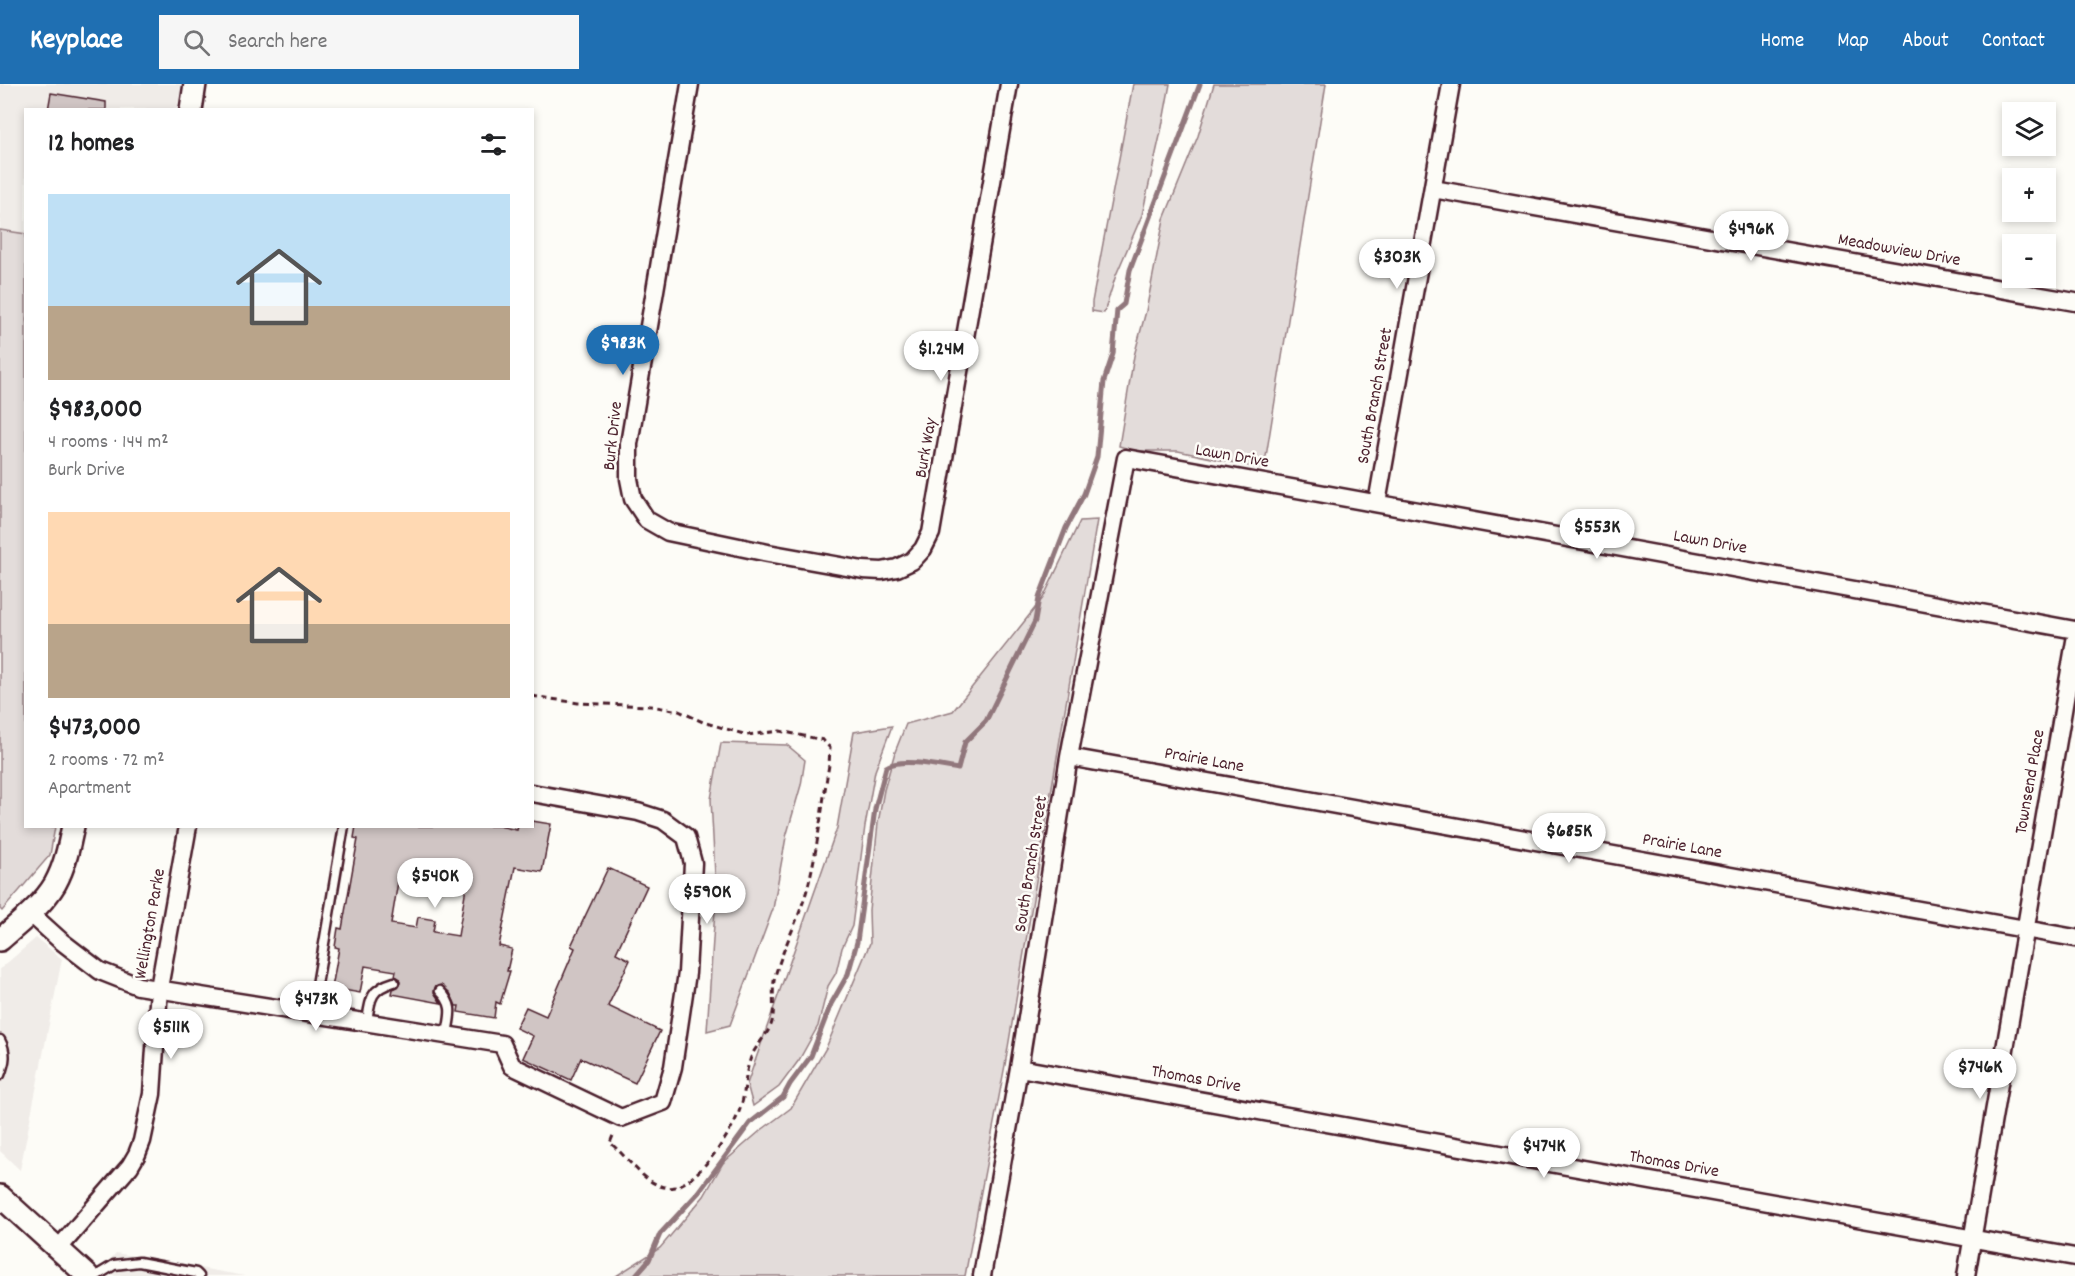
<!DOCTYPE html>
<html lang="en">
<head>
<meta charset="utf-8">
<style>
  body { margin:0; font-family:Dekko,sans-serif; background:#f6f6f6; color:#202124; height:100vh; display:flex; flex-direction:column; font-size:22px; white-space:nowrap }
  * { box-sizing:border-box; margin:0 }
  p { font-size:20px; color:#757577 }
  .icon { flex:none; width:33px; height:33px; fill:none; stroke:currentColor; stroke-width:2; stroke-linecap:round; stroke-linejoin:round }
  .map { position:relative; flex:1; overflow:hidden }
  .panel { position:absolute; left:24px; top:24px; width:510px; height:720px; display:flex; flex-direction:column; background:#fff; border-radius:0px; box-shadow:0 3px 9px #0003 }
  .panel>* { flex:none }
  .controls { position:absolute; left:2002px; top:18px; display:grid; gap:12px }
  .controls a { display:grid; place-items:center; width:54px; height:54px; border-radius:0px; background:#fff; box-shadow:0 3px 9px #0003; font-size:30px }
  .price { position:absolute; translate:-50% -51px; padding:0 14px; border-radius:21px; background:#fff; color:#222; font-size:20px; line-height:39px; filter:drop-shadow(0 2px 3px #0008) }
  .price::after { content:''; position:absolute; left:50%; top:36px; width:18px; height:14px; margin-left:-9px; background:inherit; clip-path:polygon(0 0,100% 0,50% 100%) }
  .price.selected { background:#1f6fb2; color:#fff }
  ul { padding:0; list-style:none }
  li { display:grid; align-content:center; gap:12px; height:318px; padding:0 24px }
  li span { display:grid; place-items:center; height:186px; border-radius:0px; color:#555 }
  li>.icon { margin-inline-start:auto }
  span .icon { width:108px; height:108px; fill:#fffc; stroke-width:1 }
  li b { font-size:26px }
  h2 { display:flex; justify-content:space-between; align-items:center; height:72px; padding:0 24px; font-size:26px }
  header { display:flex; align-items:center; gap:36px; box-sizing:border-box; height:84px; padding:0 30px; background:#1f6fb2; color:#fff }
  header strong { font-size:28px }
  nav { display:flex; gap:33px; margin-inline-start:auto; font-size:21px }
  .search { width:420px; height:54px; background:#f6f6f6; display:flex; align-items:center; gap:15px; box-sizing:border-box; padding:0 21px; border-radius:0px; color:#757577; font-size:22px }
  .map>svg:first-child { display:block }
  .built { fill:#f0ece8 }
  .green { fill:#e3dcda; stroke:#967e82; stroke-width:1.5 }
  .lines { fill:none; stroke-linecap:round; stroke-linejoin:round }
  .stream { stroke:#91777b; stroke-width:5 }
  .building { fill:#d0c5c4; stroke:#4a1f2b; stroke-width:1.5; fill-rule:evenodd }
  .service-casing { stroke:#4a1f2b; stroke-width:13 }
  .minor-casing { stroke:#4a1f2b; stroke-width:21 }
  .tertiary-casing { stroke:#4a1f2b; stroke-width:26 }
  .path { stroke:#4a1f2b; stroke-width:3; stroke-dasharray:6 4.5; stroke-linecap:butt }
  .service { stroke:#fdfcf7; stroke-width:8 }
  .minor { stroke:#fdfcf7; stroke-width:16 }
  .tertiary { stroke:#fdfcf7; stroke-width:21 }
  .labels { text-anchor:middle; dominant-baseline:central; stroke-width:5; stroke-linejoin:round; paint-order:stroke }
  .street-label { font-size:18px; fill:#4a1f2b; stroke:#fdfcf7 }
</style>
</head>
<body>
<header>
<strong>Keyplace</strong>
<div class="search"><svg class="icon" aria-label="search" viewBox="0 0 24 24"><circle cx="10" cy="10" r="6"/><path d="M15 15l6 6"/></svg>Search here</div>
<nav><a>Home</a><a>Map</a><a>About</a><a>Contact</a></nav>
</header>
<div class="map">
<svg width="2075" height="1192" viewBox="0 0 2075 1192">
  <rect width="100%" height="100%" fill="#fdfcf7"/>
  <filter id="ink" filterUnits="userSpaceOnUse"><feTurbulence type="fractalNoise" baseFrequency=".0167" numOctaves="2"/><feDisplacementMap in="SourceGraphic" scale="12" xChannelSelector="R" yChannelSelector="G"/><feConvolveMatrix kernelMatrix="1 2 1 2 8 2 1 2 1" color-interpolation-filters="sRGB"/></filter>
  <g filter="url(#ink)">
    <path class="built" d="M0 0H182L177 25 26 26 25 150 0 146Z
      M36 854 62 875 20 1086 0 1067V885Z
      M116 1169 245 1192H115L103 1183Z"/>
    <path class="green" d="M1133 0H1170L1162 43 1142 131 1116 191 1104 229 1092 227V218Z
      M1214 0H1326L1264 385 1178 367H1136L1119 362 1134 272 1146 227 1164 135 1198 52Z
      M0 146 26 150V742L55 743 50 771 2 827 0 825Z
      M1097 436 1005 981 965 1192H616L660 1164 704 1112 723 1079 760 1047 791 1024 826 964 870 859 869 826 878 739 884 706 895 668 906 640 953 627 1043 514 1080 437Z
      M892 642 875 687 865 742 852 842 842 864 836 889 828 902 818 942 799 976 779 1003 753 1022 747 1000 837 744 854 648Z
      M721 659 787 661 805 676 801 701 786 753 773 825 730 941 707 947 716 810 711 715Z"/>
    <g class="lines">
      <path class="stream" d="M635 1192 649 1176 660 1150 699 1108 750 1039 783 1013 790 1000 811 972 831 920 848 890 857 858 875 725 886 683C901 673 940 682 958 685L965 658 986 637 1035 537 1039 514 1066 444 1084 410 1097 373 1104 297 1113 270 1117 226 1124 220 1130 186 1200 0"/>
    </g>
    <path class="building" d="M51 9 106 18V26H48Z
      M532 737 551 740 542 788 515 783 499 862 512 865 507 887H510L500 920 496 918 494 934 458 928 459 922H456L450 909 441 901 435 903 434 908 441 919 392 910 393 905 398 903 400 899 399 894 395 892 396 887 365 882 360 909 332 904 339 864 335 863 338 844 342 845 358 755 354 754 356 742H499L517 746 518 742H532ZM400 786 467 797 458 852 433 848 435 836 418 833 416 844 391 840Z
      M608 784 647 802 616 869 630 876 608 922 660 947 635 999 581 974 571 996 523 974 533 952 516 944 526 923 546 932 575 864 571 862Z"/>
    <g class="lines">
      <g class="service-casing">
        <path id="service" d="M440 907C455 922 450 931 447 950
          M312 930 344 742
          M367 938C370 916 370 905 394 898
          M0 956C7 969 5 978 0 991
          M96 1192 114 1181 139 1178 196 1189 199 1192"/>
      </g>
      <g class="minor-casing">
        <path id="minor" d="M690 0 629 360V395L633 415 647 436 668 448 768 469 863 486 882 487 897 484 912 477 923 465 931 449 1009 0
          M1433 105 2075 218
          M1377 419 1451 0
          M1069 673 2075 854
          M30 829 61 857 100 887 138 902 502 960 512 982 621 1034 663 1018 673 983 687 889 693 779 686 753 663 736 638 728 532 709
          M1019 984 2075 1173
          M58 1165 130 1082 137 1070 142 1057 152 1010 159 904 188 742
          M982 1192 1019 984 1069 673 1126 374 2075 546
          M1966 1192 2075 557"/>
      </g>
      <g class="tertiary-casing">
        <path id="tertiary" d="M191 26 195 0
          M0 856C19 839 42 822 55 800 65 782 69 762 73 742
          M0 1112 88 1192"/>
      </g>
      <path class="path" d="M532 612 578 619 651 622 679 627 703 638 747 651 780 647 823 656 830 664 829 681C822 721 818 763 808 802 800 833 784 861 775 892 771 907 776 928 771 941 766 953 754 963 750 976 744 992 746 1009 740 1025 732 1049 700 1096 675 1103 649 1109 627 1071 610 1059L614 1049"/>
      <use href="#service" class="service"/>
      <use href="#minor" class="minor"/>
      <use href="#tertiary" class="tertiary"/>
    </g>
  </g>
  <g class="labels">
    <g class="street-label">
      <text transform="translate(1899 167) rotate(10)">Meadowview Drive</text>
      <text transform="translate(1376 312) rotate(-80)">South Branch Street</text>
      <text transform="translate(614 352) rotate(-84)">Burk Drive</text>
      <text transform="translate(927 364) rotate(-80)">Burk Way</text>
      <text transform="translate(1232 373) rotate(10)">Lawn Drive</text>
      <text transform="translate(1710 459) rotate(10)">Lawn Drive</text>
      <text transform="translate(1204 677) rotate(10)">Prairie Lane</text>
      <text transform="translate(2031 698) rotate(-80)">Townsend Place</text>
      <text transform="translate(1682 763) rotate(10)">Prairie Lane</text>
      <text transform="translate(1032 780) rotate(-81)">South Branch Street</text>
      <text transform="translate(151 840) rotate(-80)">Wellington Parke</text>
      <text transform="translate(1196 996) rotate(10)">Thomas Drive</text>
      <text transform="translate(1674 1081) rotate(10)">Thomas Drive</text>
    </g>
  </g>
</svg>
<div class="controls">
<a><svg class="icon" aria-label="layers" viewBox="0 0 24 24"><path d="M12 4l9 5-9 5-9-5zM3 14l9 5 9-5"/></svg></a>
<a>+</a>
<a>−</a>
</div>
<b class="price" style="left:1751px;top:178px">$496K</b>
<b class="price" style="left:1397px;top:206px">$303K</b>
<b class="price selected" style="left:623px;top:292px">$983K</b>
<b class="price" style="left:941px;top:298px">$1.24M</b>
<b class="price" style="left:1597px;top:476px">$553K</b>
<b class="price" style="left:1569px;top:780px">$685K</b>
<b class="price" style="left:435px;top:825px">$540K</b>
<b class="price" style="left:707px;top:841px">$590K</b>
<b class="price" style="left:316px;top:948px">$473K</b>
<b class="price" style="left:171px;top:976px">$511K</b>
<b class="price" style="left:1980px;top:1016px">$746K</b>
<b class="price" style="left:1544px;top:1095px">$474K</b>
<section class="panel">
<h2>12 homes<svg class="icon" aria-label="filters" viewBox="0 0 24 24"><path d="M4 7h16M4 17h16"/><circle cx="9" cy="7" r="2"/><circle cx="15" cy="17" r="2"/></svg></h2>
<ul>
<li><span style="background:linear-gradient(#bfe0f5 60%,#b9a48a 0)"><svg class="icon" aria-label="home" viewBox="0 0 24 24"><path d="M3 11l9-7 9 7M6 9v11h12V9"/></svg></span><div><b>$983,000</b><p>4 rooms · 144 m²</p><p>Burk Drive</p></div></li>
<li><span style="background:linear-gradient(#ffd9b3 60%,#b9a48a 0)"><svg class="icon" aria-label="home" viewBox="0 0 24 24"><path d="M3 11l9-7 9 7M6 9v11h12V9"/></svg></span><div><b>$473,000</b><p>2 rooms · 72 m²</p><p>Apartment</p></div></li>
</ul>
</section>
</div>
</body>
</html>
